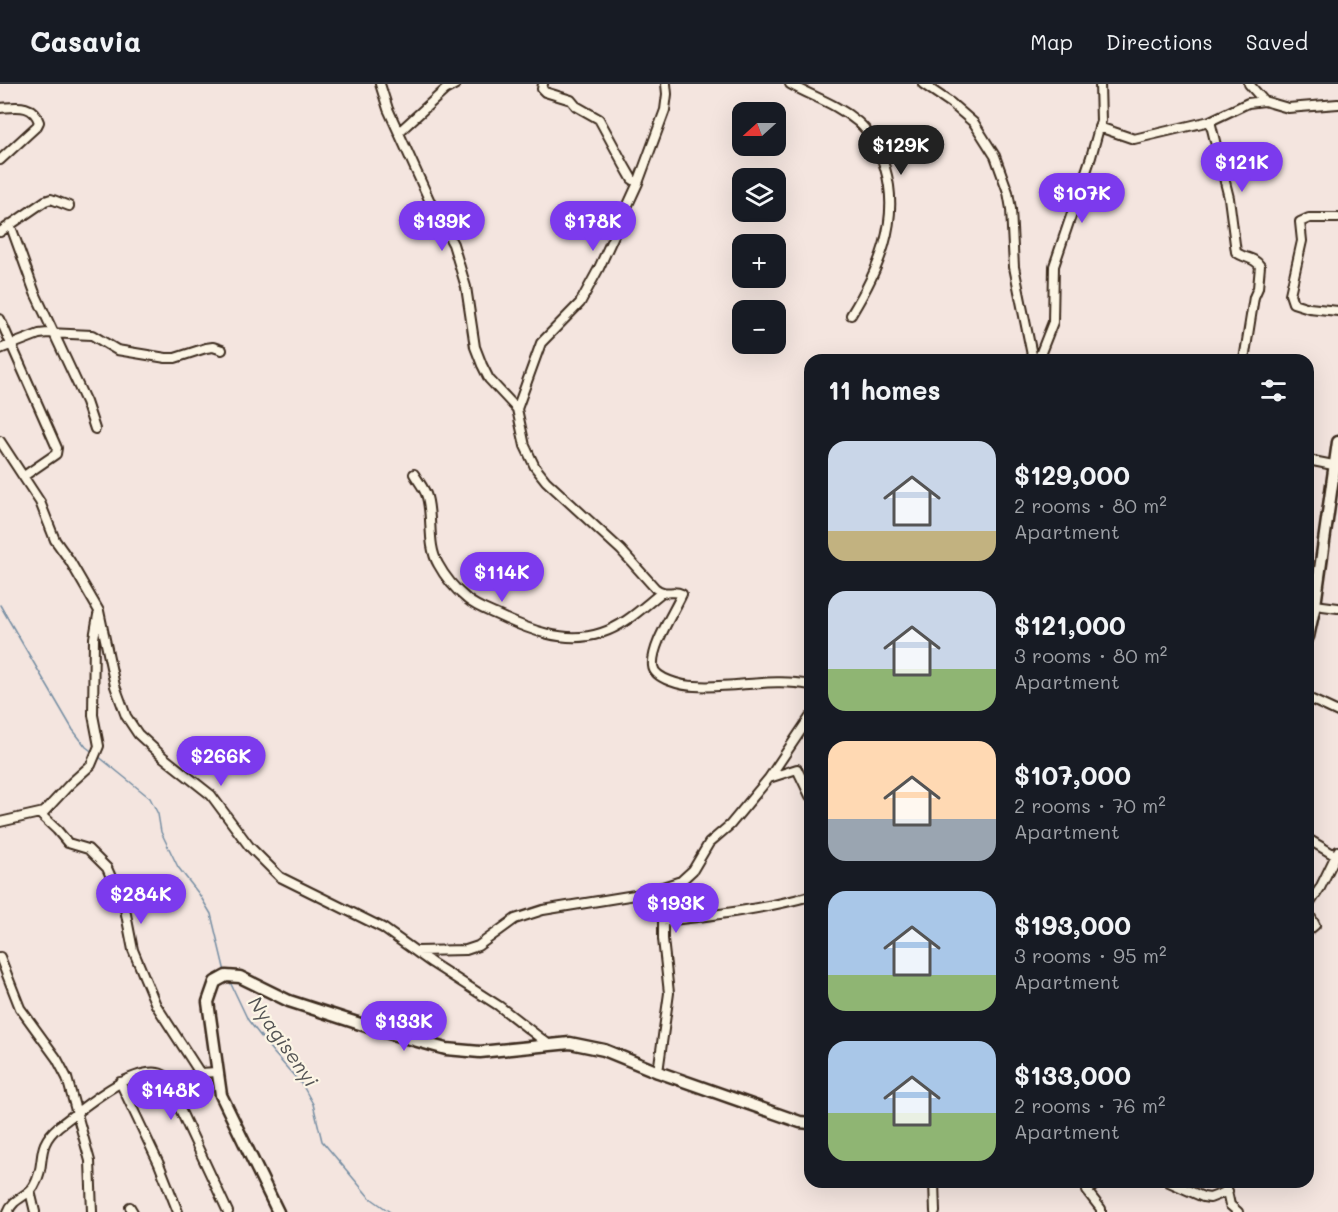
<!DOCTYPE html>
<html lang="en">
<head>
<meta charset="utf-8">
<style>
  body { margin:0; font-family:Mali,sans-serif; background:#242831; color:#f1f3f6; height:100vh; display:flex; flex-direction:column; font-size:22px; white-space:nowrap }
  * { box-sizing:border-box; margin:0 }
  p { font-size:20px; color:#9ea1a6 }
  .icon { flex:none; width:33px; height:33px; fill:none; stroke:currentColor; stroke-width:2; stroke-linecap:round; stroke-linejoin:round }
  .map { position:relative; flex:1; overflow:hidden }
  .sheet { position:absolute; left:804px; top:270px; width:510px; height:834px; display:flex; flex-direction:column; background:#171b24; border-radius:18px; box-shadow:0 6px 24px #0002 }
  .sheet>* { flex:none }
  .needle { width:39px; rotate:249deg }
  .tools { position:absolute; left:732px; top:18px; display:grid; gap:12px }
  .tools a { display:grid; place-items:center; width:54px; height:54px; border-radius:12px; background:#171b24; box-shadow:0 6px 24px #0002; font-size:30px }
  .price { position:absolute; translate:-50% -51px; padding:0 14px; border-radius:21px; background:#7c3aed; color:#fff; font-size:20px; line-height:39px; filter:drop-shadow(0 2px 3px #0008) }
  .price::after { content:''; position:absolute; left:50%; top:36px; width:18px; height:14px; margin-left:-9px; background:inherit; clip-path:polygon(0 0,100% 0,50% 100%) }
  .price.on { background:#222; color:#fff }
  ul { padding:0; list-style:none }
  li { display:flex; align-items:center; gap:18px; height:150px; padding:0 24px }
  li span { display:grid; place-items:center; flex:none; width:168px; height:120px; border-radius:18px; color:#555 }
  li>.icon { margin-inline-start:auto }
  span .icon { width:72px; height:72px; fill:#fffc; stroke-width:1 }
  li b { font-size:26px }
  h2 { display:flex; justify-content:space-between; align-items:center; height:72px; padding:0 24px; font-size:26px }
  header { display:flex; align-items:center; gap:36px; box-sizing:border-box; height:84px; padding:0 30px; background:#171b24; border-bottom:2px solid #363941 }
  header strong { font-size:28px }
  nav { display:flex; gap:33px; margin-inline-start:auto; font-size:21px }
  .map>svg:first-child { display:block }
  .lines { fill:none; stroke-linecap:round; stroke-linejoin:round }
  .stream { stroke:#768ea3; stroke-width:1.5 }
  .street-casing { stroke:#3b2a1e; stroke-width:12 }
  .secondary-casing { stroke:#3b2a1e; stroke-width:15 }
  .street { stroke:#fcf5e5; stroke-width:8 }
  .secondary { stroke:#fcf5e5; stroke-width:10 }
  .labels { text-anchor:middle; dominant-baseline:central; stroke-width:4.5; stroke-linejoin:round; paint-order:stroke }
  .water-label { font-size:20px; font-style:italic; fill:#545455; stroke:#fcf5e5 }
</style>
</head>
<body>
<header>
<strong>Casavia</strong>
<nav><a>Map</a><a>Directions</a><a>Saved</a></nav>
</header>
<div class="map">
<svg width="1338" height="1128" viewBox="0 0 1338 1128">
  <rect width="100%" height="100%" fill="#f4e5df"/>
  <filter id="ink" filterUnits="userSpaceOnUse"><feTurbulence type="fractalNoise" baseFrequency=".0167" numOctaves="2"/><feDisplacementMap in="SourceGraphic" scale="12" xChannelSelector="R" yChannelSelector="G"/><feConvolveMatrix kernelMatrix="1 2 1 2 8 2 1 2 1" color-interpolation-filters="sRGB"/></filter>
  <g filter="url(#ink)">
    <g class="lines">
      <path class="stream" d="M0 521 73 646 86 663 94 669
        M98 672 150 714 158 730 161 748 178 783 199 810 211 830 225 888
        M230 898 248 936 273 968 303 1002 313 1020 322 1057 369 1113 390 1128"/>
      <g class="street-casing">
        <path id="street" d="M380 0 388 25 432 122 453 160 466 203 475 263 482 281 489 295 517 325
          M543 0 542 5 545 8 571 16 576 22 599 35 624 81 632 95 638 99
          M666 0 667 10 665 26 638 99 599 184 580 219 541 259 517 325 525 362 535 383 546 397 621 466 655 504C666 513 672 505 682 510 674 528 651 562 653 582 654 595 683 602 695 602 733 605 772 593 810 601
          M790 0C813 13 837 20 858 38 872 50 880 67 885 84 901 137 878 187 851 231
          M923 0 951 19 974 39 995 72 1008 108 1011 125 1014 183 1033 276
          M1249 0 1264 17
          M0 24C16 23 33 19 39 38L37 42 0 76
          M1099 43 1134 55 1210 37
          M399 48 445 6 456 0
          M1338 134H1309L1300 138 1302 157 1290 210 1293 219 1309 224 1338 227
          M10 140 35 209 86 318 95 345
          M0 148 45 117 51 115 69 122
          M0 235 57 364 56 370 24 392
          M0 265 39 250 48 249 92 251 117 266 166 274H175L206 264 213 263 222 266
          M1038 276 1053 238 1054 182 1091 73 1101 37 1100 0
          M1244 276 1254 213 1258 204 1260 182C1253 172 1244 175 1236 168L1229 114 1210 37 1248 19 1264 17 1288 24 1338 20
          M0 357 40 418 55 456 70 477 99 527 115 602 126 632 138 650 163 673 211 711 249 762 280 793 383 844 432 879 499 922 548 960
          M1308 376 1333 381
          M414 390C418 397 425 405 427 413 433 435 427 461 438 480 445 493 456 506 467 515 475 522 486 526 495 530 527 545 565 561 601 549 624 542 642 524 661 509
          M1315 521 1338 524
          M1308 614 1338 628
          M769 694 810 633
          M40 730 57 746 68 759 88 765 107 784 125 825 133 866 156 921 200 989
          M0 738 44 728 71 699 91 681 99 662 93 631 94 554 98 531
          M1308 755 1336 772
          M1308 822 1320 804 1338 767
          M1308 828 1315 841 1308 847
          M417 867 466 866 478 862 515 835 543 826 641 810 681 797 693 786 709 759 730 741 769 694 797 685 810 712
          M0 873 20 924 57 975 67 994 90 1077 92 1128
          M217 988 200 989 174 999 171 1006 228 1128
          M658 988 669 909 663 855V837C710 832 765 825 810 812
          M120 998 159 1080 178 1128
          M934 1098 935 1128
          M1099 1098 1087 1107 1101 1125V1128
          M1169 1098 1203 1113 1210 1114 1228 1107
          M1225 1098 1230 1121 1238 1128
          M30 1107 35 1128
          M130 1123 133 1128
          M8 1128C13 1114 27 1113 34 1102 48 1078 33 1064 59 1042 82 1025 129 984 158 989 165 990 169 995 174 999"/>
      </g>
      <g class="secondary-casing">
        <path id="secondary" d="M1308 553 1315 521 1338 358
          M278 1128 221 1011 208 918 215 898 226 892 240 893 289 917 385 948 446 965 480 968 570 959 604 966 658 988 800 1038 810 1039"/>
      </g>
      <use href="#street" class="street"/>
      <use href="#secondary" class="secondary"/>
    </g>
  </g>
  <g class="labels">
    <g class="water-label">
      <text transform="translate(284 957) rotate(55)">Nyagisenyi</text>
    </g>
  </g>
</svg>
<div class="tools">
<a><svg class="needle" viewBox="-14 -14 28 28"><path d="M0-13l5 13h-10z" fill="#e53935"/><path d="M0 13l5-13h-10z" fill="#9ea1a6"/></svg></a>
<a><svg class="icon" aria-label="layers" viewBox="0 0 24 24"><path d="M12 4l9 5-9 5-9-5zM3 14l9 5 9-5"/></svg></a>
<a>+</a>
<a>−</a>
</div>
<b class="price on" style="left:901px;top:92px">$129K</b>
<b class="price" style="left:1242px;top:109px">$121K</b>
<b class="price" style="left:1082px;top:140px">$107K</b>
<b class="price" style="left:442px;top:168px">$139K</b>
<b class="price" style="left:593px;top:168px">$178K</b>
<b class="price" style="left:502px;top:519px">$114K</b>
<b class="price" style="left:221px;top:703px">$266K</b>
<b class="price" style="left:141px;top:841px">$284K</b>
<b class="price" style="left:676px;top:850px">$193K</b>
<b class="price" style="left:404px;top:968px">$133K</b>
<b class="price" style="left:171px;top:1037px">$148K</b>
<section class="sheet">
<h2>11 homes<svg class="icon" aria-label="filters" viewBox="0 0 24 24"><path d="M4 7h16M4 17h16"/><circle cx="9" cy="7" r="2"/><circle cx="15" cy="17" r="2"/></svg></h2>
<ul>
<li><span style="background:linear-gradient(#c9d6e8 75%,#c2b280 0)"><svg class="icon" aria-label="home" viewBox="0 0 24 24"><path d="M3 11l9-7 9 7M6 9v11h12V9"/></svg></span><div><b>$129,000</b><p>2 rooms · 80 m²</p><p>Apartment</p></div></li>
<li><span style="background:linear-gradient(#c9d6e8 65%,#8fb573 0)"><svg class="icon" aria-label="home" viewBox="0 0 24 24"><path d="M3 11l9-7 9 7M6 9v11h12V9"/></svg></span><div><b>$121,000</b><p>3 rooms · 80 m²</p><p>Apartment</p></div></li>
<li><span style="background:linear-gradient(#ffd9b3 65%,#9aa5b1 0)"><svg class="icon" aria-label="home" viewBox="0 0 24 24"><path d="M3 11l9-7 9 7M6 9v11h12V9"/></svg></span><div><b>$107,000</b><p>2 rooms · 70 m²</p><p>Apartment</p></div></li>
<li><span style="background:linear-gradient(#a9c7e8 70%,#8fb573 0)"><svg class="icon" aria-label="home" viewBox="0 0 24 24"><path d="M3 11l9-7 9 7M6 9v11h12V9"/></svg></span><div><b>$193,000</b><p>3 rooms · 95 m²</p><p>Apartment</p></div></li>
<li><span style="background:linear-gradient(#a9c7e8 60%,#8fb573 0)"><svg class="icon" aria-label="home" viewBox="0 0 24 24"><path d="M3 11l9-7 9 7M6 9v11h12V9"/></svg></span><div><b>$133,000</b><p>2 rooms · 76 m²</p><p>Apartment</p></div></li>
</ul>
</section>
</div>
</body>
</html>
